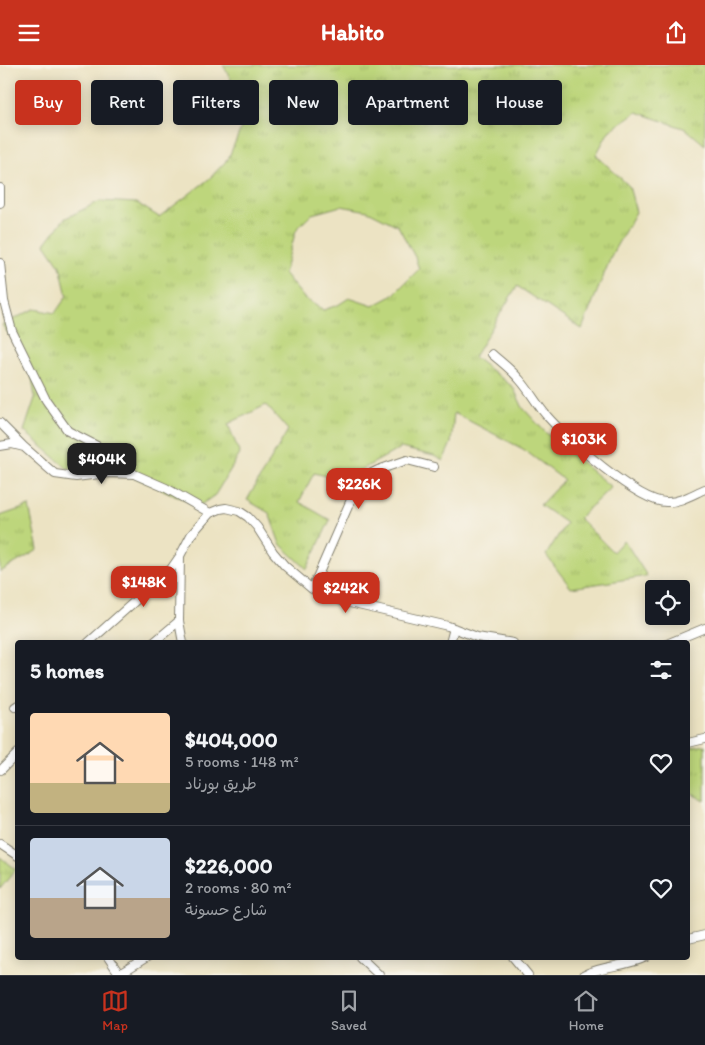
<!DOCTYPE html>
<html lang="en">
<head>
<meta charset="utf-8">
<style>
  body { margin:0; font-family:Itim,"Playpen Sans Arabic",sans-serif; background:#242831; color:#f1f3f6; height:100vh; display:flex; flex-direction:column; font-size:19px; white-space:nowrap }
  * { box-sizing:border-box; margin:0 }
  p { font-size:16px; color:#9ea1a6 }
  .icon { flex:none; width:28px; height:28px; fill:none; stroke:currentColor; stroke-width:2; stroke-linecap:round; stroke-linejoin:round }
  .map { position:relative; flex:1; overflow:hidden }
  .sheet { position:absolute; left:15px; top:575px; width:675px; height:320px; display:flex; flex-direction:column; background:#171b24; border-radius:5px; box-shadow:0 2px 12px #0003 }
  .sheet>* { flex:none }
  .guide { position:absolute; left:15px; top:15px; width:675px; height:45px; display:flex; gap:10px }
  .buttons { position:absolute; left:645px; top:515px; display:grid; gap:10px }
  .buttons a { display:grid; place-items:center; width:45px; height:45px; border-radius:5px; background:#171b24; box-shadow:0 2px 12px #0003; font-size:25px }
  .price { position:absolute; translate:-50% -42px; padding:0 11px; border-radius:10px; background:#c8321e; color:#fff; font-size:16px; line-height:32px; filter:drop-shadow(0 1px 2px #0008) }
  .price::after { content:''; position:absolute; left:50%; top:30px; width:15px; height:11px; margin-left:-8px; background:inherit; clip-path:polygon(0 0,100% 0,50% 100%) }
  .price.on { background:#222; color:#fff }
  ul { padding:0; list-style:none }
  li { display:flex; align-items:center; gap:15px; height:125px; padding:0 15px }
  li+li { border-top:1px solid #363941 }
  li span { display:grid; place-items:center; flex:none; width:140px; height:100px; border-radius:5px; color:#555 }
  li>.icon { margin-inline-start:auto }
  span .icon { width:60px; height:60px; fill:#fffc; stroke-width:1 }
  li b { font-size:21px }
  h2 { display:flex; justify-content:space-between; align-items:center; height:60px; padding:0 15px; font-size:21px }
  .chip { padding:0 18px; border-radius:5px; background:#171b24; box-shadow:0 2px 12px #0003; font-size:18px; line-height:45px }
  .chip.on { background:#c8321e; color:#fff }
  header { display:flex; justify-content:space-between; align-items:center; height:65px; padding:0 15px; background:#c8321e; color:#fff; font-size:22px; font-weight:800 }
  .tabs { display:flex; justify-content:space-around; align-items:center; height:70px; border-top:1px solid #363941; background:#171b24; font-size:14px; color:#9ea1a6 }
  .tabs a { display:grid; justify-items:center; gap:2px }
  .tabs .on { color:#c8321e }
  .map>svg:first-child { display:block }
  .grass { fill:url(#grass-tufts); stroke:#6c794c; fill-rule:evenodd }
  .lines { fill:none; stroke-linecap:round; stroke-linejoin:round }
  .street-casing { stroke:#848070; stroke-width:10 }
  .street { stroke:#fff; stroke-width:8 }
</style>
</head>
<body>
<header><svg class="icon" aria-label="menu" viewBox="0 0 24 24"><path d="M4 6h16M4 12h16M4 18h16"/></svg>Habito<svg class="icon" aria-label="share" viewBox="0 0 24 24"><path d="M12 15V3M7 8l5-5 5 5M5 13v7h14v-7"/></svg></header>
<div class="map">
<svg width="705" height="910" viewBox="0 0 705 910">
  <defs>
    <pattern id="grass-tufts" width="24" height="20" patternUnits="userSpaceOnUse" patternTransform="scale(1.25)"><rect width="24" height="20" fill="#bdd67b"/><path d="M3 7l-1-3M5 7V3M7 7l1-3M15 17l-1-3M17 17v-4M19 17l1-3" fill="none" stroke="#a2b76a"/></pattern>
  </defs>
  <rect width="100%" height="100%" fill="#f7f3e8"/>
  <filter id="ink" filterUnits="userSpaceOnUse"><feTurbulence type="fractalNoise" baseFrequency=".02" numOctaves="2"/><feDisplacementMap in="SourceGraphic" scale="10" xChannelSelector="R" yChannelSelector="G"/><feConvolveMatrix kernelMatrix="1 2 1 2 8 2 1 2 1" color-interpolation-filters="sRGB"/></filter>
  <filter id="wash" filterUnits="userSpaceOnUse"><feTurbulence type="fractalNoise" baseFrequency=".0096" numOctaves="4" result="noise"/><feDisplacementMap in="SourceGraphic" scale="20" xChannelSelector="R" yChannelSelector="G"/><feGaussianBlur stdDeviation="1.12" result="paint"/><feColorMatrix in="noise" values="0 0 0 0 0 0 0 0 0 0 0 0 0 0 0 0 0 1.4 0 .05"/><feComposite in="paint" operator="in"/></filter>
  <g filter="url(#wash)">
    <rect width="100%" height="100%" fill="#ece3c3"/>
    <path class="grass" d="M223 0H705V80L686 64 637 47 609 66 596 90 629 121 636 147 613 187 582 264 517 221 474 292 513 322 523 343 545 367 611 422 579 453 613 487 624 475 647 511 571 523 546 490 566 458 540 440 564 415 523 384 454 348 451 378 443 396 434 391 401 383 342 415 314 408 299 437 330 455 307 504 280 479 269 448 247 435 288 365 266 340 228 359 240 389 215 430 199 441 125 408 109 394 68 404 24 366 35 333 30 298 2 260 34 244 55 248 67 231 60 201 45 179 64 154 100 136 137 138 159 152 209 114 228 94 245 54 233 18ZM341 141 368 146 398 161 415 192 419 204 392 231 373 241 349 233 338 240 323 245 304 233 284 208 296 165 312 149Z
      M29 441 38 485 0 507V451Z
      M705 680V736L688 727V683Z
      M0 792 16 804 0 824Z"/>
  </g>
  <g filter="url(#ink)">
    <g class="lines">
      <g class="street-casing">
        <path id="street" d="M0 123V138
          M0 198 4 236 12 266 46 335 68 366 97 381 134 409
          M492 289C501 297 512 305 520 315 530 326 537 340 547 351 566 373 638 437 666 437 679 438 693 429 705 424
          M0 358 23 381
          M0 381 12 379 24 382 55 409 76 412 107 408 134 409 166 423 210 448
          M312 524 360 414 378 405 407 395 434 402
          M88 578 171 504 180 491
          M153 578 179 556
          M183 578 179 556 180 491 191 470 210 448 220 444 226 443 239 446 248 452 257 462 273 487 285 501 312 524 341 536 448 561 477 572 513 578
          M450 578 454 563
          M669 578 705 563
          M15 642 18 640
          M688 678 705 674
          M1 705 18 688
          M0 779 18 791
          M688 874 705 870
          M108 892 120 910
          M360 892 379 910
          M513 892 528 910
          M121 908 147 892
          M584 910C603 900 626 902 646 892"/>
      </g>
      <use href="#street" class="street"/>
    </g>
  </g>
</svg>
<div class="buttons">
<a><svg class="icon" aria-label="locate" viewBox="0 0 24 24"><circle cx="12" cy="12" r="6"/><path d="M12 2v4M12 18v4M2 12h4M18 12h4"/></svg></a>
</div>
<b class="price" style="left:584px;top:400px">$103K</b>
<b class="price on" style="left:102px;top:420px">$404K</b>
<b class="price" style="left:359px;top:445px">$226K</b>
<b class="price" style="left:144px;top:543px">$148K</b>
<b class="price" style="left:346px;top:549px">$242K</b>
<div class="guide">
<a class="chip on">Buy</a>
<a class="chip">Rent</a>
<a class="chip">Filters</a>
<a class="chip">New</a>
<a class="chip">Apartment</a>
<a class="chip">House</a>
</div>
<section class="sheet">
<h2>5 homes<svg class="icon" aria-label="filters" viewBox="0 0 24 24"><path d="M4 7h16M4 17h16"/><circle cx="9" cy="7" r="2"/><circle cx="15" cy="17" r="2"/></svg></h2>
<ul>
<li><span style="background:linear-gradient(#ffd9b3 70%,#c2b280 0)"><svg class="icon" aria-label="home" viewBox="0 0 24 24"><path d="M3 11l9-7 9 7M6 9v11h12V9"/></svg></span><div><b>$404,000</b><p>5 rooms · 148 m²</p><p>طريق بورناد</p></div><svg class="icon" aria-label="heart" viewBox="0 0 24 24"><path d="M12 20l-8-8c-3-5 5-10 8-4 3-6 11-1 8 4z"/></svg></li>
<li><span style="background:linear-gradient(#c9d6e8 60%,#b9a48a 0)"><svg class="icon" aria-label="home" viewBox="0 0 24 24"><path d="M3 11l9-7 9 7M6 9v11h12V9"/></svg></span><div><b>$226,000</b><p>2 rooms · 80 m²</p><p>شارع حسونة</p></div><svg class="icon" aria-label="heart" viewBox="0 0 24 24"><path d="M12 20l-8-8c-3-5 5-10 8-4 3-6 11-1 8 4z"/></svg></li>
</ul>
</section>
</div>
<nav class="tabs">
<a class="on"><svg class="icon" aria-label="map" viewBox="0 0 24 24"><path d="M3 6l6-2 6 2 6-2v14l-6 2-6-2-6 2zM9 4v14M15 6v14"/></svg>Map</a>
<a><svg class="icon" aria-label="saved" viewBox="0 0 24 24"><path d="M7 4h10v16l-5-4-5 4z"/></svg>Saved</a>
<a><svg class="icon" aria-label="home" viewBox="0 0 24 24"><path d="M3 11l9-7 9 7M6 9v11h12V9"/></svg>Home</a>
</nav>
</body>
</html>
